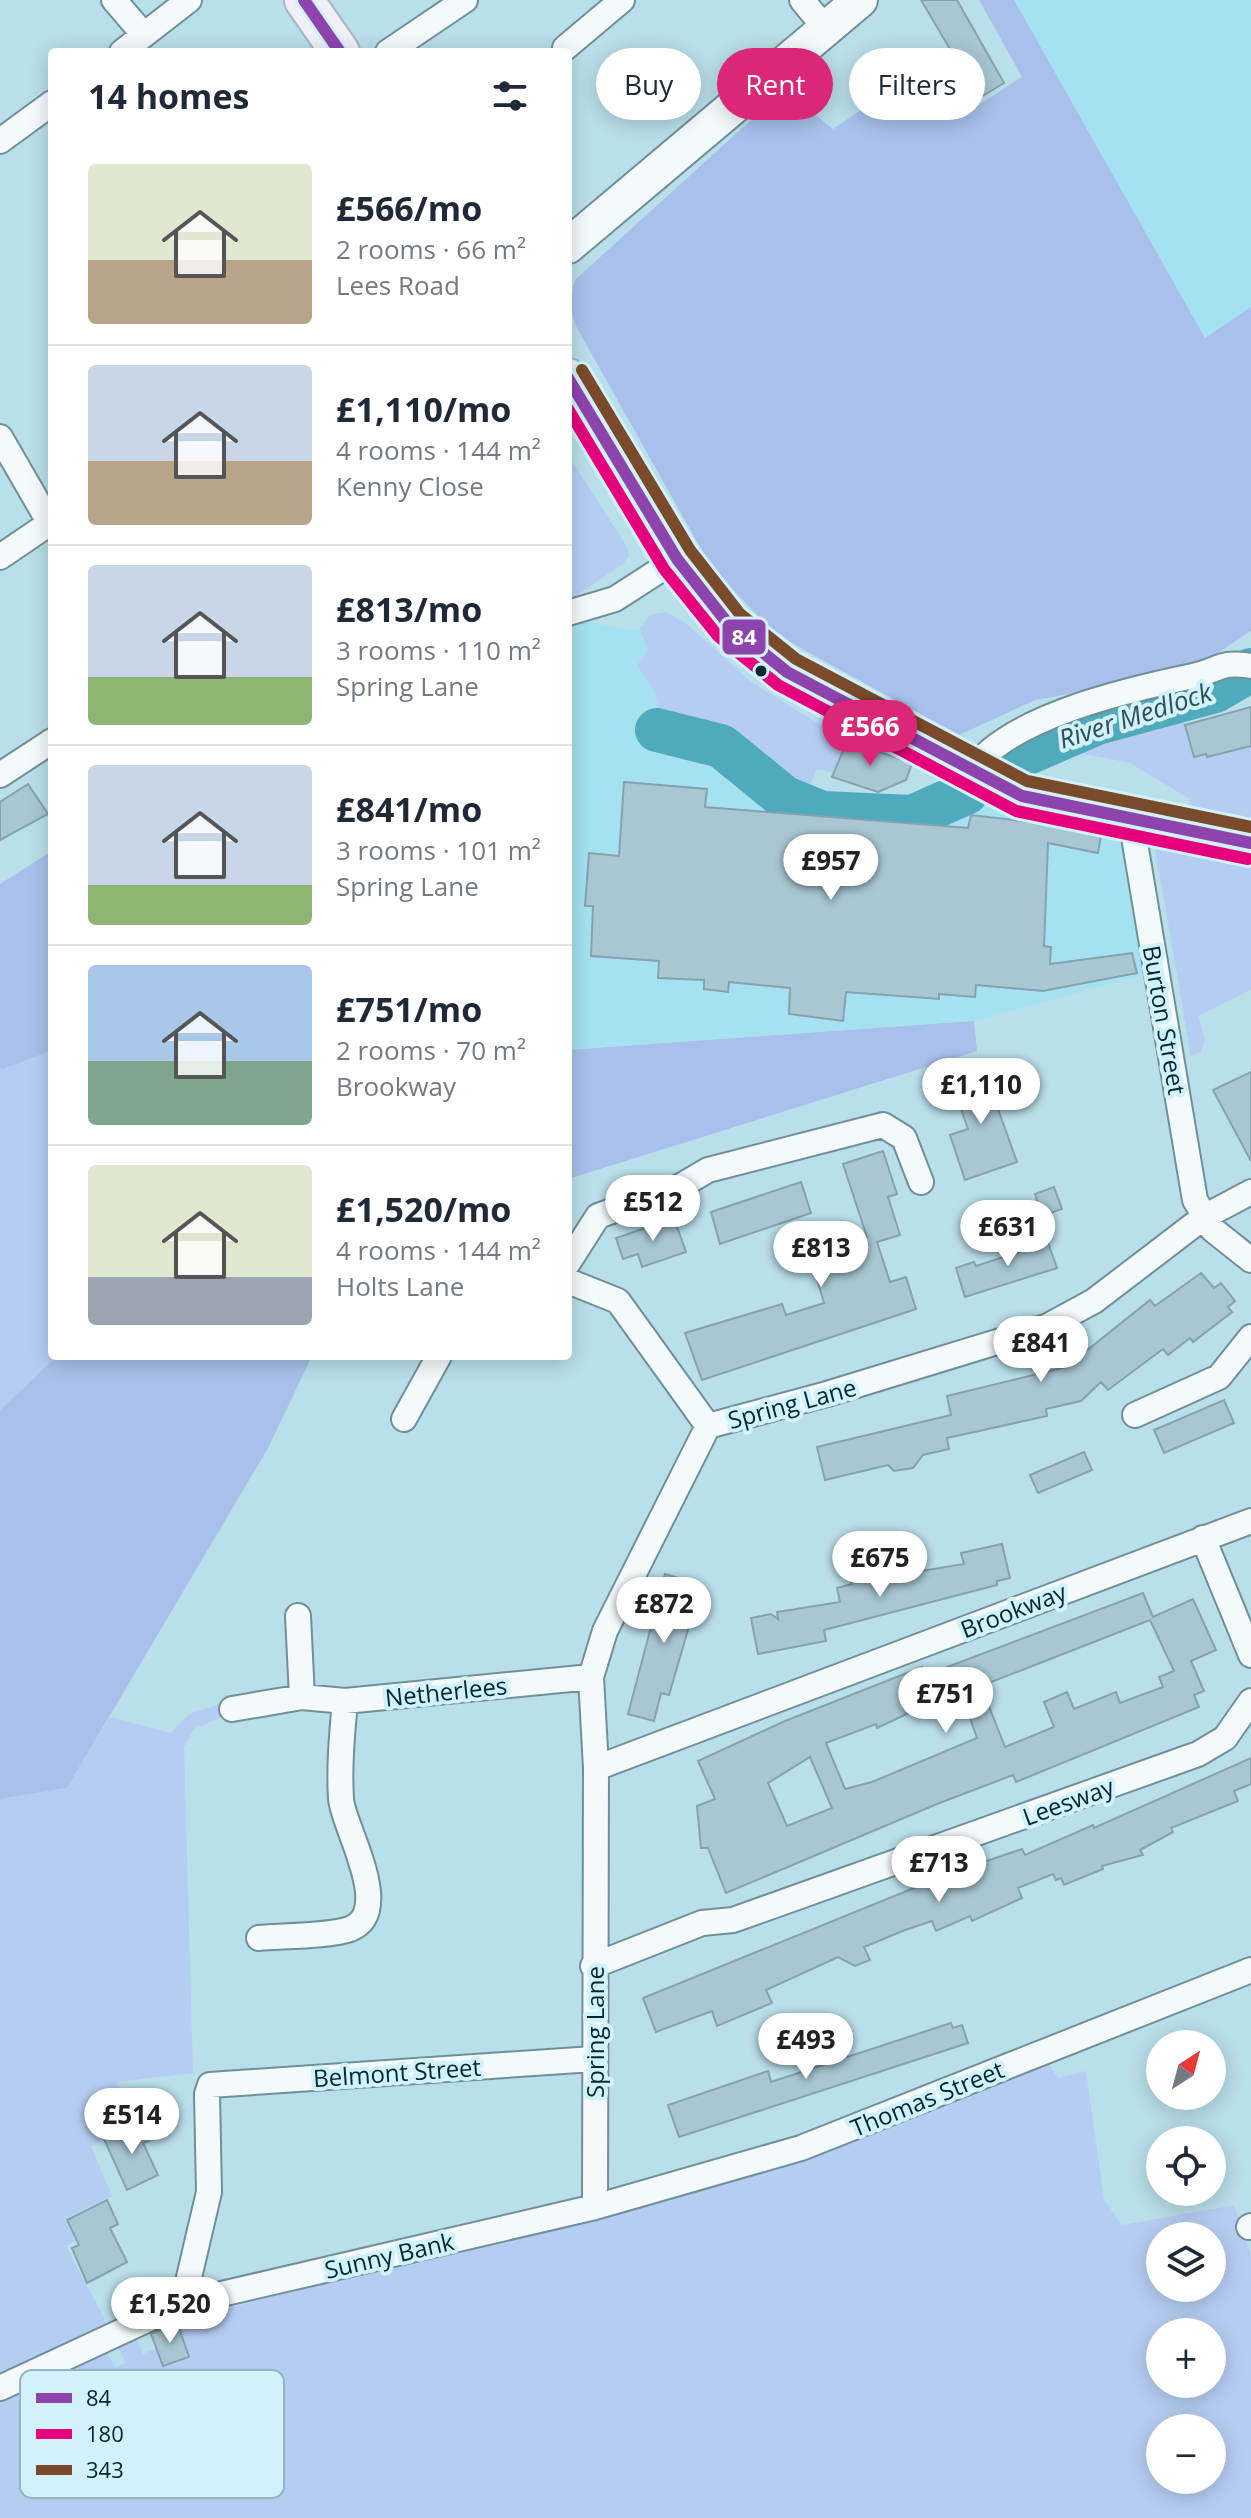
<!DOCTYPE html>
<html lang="en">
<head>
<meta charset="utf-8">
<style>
  body { margin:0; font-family:"Open Sans",sans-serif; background:#f6f6f7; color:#1f2937; height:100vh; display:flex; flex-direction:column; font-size:30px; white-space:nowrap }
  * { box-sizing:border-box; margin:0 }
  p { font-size:26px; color:#747a83 }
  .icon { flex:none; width:44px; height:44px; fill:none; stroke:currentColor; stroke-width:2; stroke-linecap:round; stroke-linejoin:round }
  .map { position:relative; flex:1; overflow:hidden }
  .details { position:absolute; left:48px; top:48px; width:524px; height:1312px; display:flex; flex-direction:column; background:#fff; border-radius:8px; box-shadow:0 4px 20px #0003 }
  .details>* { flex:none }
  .top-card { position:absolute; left:596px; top:48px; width:534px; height:72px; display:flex; gap:16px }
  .needle { width:52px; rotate:36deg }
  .controls { position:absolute; left:1146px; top:2030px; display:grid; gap:16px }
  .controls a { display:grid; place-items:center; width:80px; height:80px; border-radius:50%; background:#fff; box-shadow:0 4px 20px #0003; font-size:40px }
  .price { position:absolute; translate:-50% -68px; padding:0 18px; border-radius:28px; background:#fff; color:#222; font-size:26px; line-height:52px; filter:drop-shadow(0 2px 4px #0008) }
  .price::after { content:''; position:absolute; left:50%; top:48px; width:24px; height:18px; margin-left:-12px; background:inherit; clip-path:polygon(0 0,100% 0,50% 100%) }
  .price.on { background:#db2777; color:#fff }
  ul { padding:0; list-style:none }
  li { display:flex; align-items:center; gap:24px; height:200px; padding:0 40px }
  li+li { border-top:2px solid #e0e1e3 }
  li span { display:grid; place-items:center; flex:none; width:224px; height:160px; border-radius:8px; color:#555 }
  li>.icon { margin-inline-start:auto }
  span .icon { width:96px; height:96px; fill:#fffc; stroke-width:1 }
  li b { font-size:34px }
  h2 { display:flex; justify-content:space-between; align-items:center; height:96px; padding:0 40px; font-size:34px }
  .tag { padding:0 28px; border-radius:36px; background:#fff; box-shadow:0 4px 20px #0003; font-size:28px; line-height:72px }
  .tag.on { background:#db2777; color:#fff }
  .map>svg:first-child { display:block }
  .built { fill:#a5e1f1 }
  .green { fill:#b6cdf3; fill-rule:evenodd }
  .forest { fill:#a8c0eb }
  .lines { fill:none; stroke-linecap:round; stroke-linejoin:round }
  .river { stroke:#4faabd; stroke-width:44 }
  .building { fill:#a8c7d3; stroke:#84a2af; stroke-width:2; fill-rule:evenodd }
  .street-casing { stroke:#709098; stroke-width:28 }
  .secondary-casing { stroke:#709098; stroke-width:38 }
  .primary-casing { stroke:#aab5c1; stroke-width:42 }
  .street { stroke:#f4fafc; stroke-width:24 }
  .secondary { stroke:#f4fafc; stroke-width:34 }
  .primary { stroke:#f0f1f6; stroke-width:38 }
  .bus-1-casing { stroke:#d1f2fb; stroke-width:18 }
  .bus-2-casing { stroke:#d1f2fb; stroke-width:18 }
  .bus-3-casing { stroke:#d1f2fb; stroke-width:18 }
  .bus-1 { stroke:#8e44ad; stroke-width:12 }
  .bus-2 { stroke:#e5007d; stroke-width:12 }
  .bus-3 { stroke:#7a4b2a; stroke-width:12 }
  .bus-dot { fill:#002831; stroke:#d1f2fb; stroke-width:3 }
  .labels { text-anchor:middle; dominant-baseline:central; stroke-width:8; stroke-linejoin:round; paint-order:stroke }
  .street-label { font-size:24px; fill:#002831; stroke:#d1f2fb }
  .water-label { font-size:26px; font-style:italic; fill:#2f4e56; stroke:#d1f2fb }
  .key { fill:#d1f2fb; stroke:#92b5be; stroke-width:2 }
  .key-label { font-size:22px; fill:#002831 }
  .line-badge { stroke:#d1f2fb; stroke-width:3 }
  .badge-label { font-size:22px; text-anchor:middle; font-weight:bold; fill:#fff }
</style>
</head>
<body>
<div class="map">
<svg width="1251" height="2518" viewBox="0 0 1251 2518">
  <rect width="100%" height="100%" fill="#b9dfea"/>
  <path class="built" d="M1014 0H1251V307L1205 339Z
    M576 619 631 631 640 629 648 652 637 665 654 691 662 718 722 737 785 788 806 794 1046 811 1128 842 1147 974 974 1021 568 1050V656Z"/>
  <path class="green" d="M568 455 626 545 629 555 623 564 568 601Z
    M666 612 687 624 751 682 847 741 834 772 817 769 806 794 785 788 767 776 722 737 661 718 654 691 637 665 648 651 640 629 650 615Z
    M1181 710 1194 757 1206 754 1208 757 1251 746V824L1188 811 1190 799 1130 763 1070 751 1105 733Z
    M1155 849 1251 863V990L1198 1016 1205 1040 1201 1052 1191 1056Z
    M52 1050V1356H57L0 1410V1068Z
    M223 1703 227 1715 194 1729 184 1747 193 2073 117 2082 131 2127 91 2146 112 2196 64 2219 75 2241 66 2246 104 2318 106 2328 0 2375V1799L67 1788 110 1717 171 1733 189 1714Z
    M1046 2060 1058 2078 1086 2071 1104 2199 1122 2225 1234 2205 1251 2254V2518H0V2396L105 2349 115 2368 125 2363 118 2346 136 2337 143 2354 156 2348 163 2366 189 2357 177 2321 616 2210ZM1160 2236H1212V2288H1160ZM1160 2332H1212V2384H1160ZM1160 2428H1212V2480H1160Z"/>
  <path class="forest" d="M979 0H1014L1205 338 1251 307V631L1187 673 1035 700 959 735 797 646 767 625 735 592 709 563 577 328C569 310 569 297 576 279L784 90 833 129 923 68 966 113 1022 77Z
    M52 851V1050L3 1069 0 1068V884Z
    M974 1021 977 1051 568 1179V1050Z
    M57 1356H312L268 1448 67 1788 0 1799V1410Z"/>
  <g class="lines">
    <path class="river" d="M657 730 721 746 785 798 822 813 912 817 966 793
      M1016 758 1097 723 1215 691 1251 670"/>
  </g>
  <path class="building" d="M921 0H957L1004 83 979 98Z
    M1251 707V746L1207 757 1206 754 1194 757 1185 725Z
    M847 741 912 763 906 780 878 792 832 777Z
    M624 782 707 789 705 807 968 828 971 815 1047 824 1101 835 1098 853 1048 843 1044 946 1051 947 1050 964 1132 953 1137 973 1043 991 976 985 975 997 939 994V999L846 992 843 1021 789 1014 790 988 729 982 728 992 704 989V980L658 978 659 961 591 956 593 906H585L589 853 619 856Z
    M28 784 48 814 0 840V802Z
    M988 1067 1002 1107 998 1109 1017 1162 965 1180 950 1135 968 1129 951 1080Z
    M1251 1072V1161L1213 1090Z
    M883 1151 897 1194 888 1197 900 1235 877 1242 890 1282 906 1277 916 1309 702 1380 685 1333 782 1304 786 1315 824 1303 810 1256 867 1237 843 1164Z
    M801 1182 811 1213 720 1244 711 1212Z
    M1054 1187 1062 1209 1042 1216 1035 1194Z
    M674 1218 686 1252 642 1267 638 1254 623 1259 616 1238Z
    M1045 1234 1057 1268 965 1297 956 1268 974 1262 976 1266 1031 1248 1028 1239Z
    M1201 1273 1214 1288 1221 1283 1235 1301 1228 1307 1232 1312 1193 1342 1190 1338 1168 1355 1163 1349 1108 1390 1101 1382 1081 1401 1046 1409 1047 1416 947 1438 949 1449 923 1455 913 1468 894 1471 888 1465 825 1480 817 1447 951 1415 947 1396 1066 1367 1150 1300 1155 1306Z
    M1224 1400 1234 1423 1164 1453 1154 1430Z
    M1084 1452 1092 1470 1038 1493 1030 1475Z
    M1002 1544 1010 1578 997 1581V1585L824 1630 826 1641 758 1654 751 1618 771 1614 778 1619 777 1612 840 1602 837 1588 852 1584 850 1579 884 1571 885 1577 964 1564 961 1553Z
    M665 1574 701 1585 669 1695 661 1693 654 1721 628 1714Z
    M1143 1593 1153 1617 1193 1599 1216 1650 1191 1661 1204 1691 1194 1695 1199 1707 1016 1782 1013 1775 937 1804 726 1893 708 1848H701L697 1806 715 1799 698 1761 785 1721 922 1667 926 1675ZM1150 1620 1174 1671 1159 1677 1163 1687 1120 1703 1116 1692 1074 1709 1067 1692 1044 1702 1054 1727 1005 1747 981 1686ZM951 1693H961L977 1738 872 1782 845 1789 826 1743 876 1724 877 1728ZM810 1757 832 1808 787 1826 768 1783Z
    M1251 1758V1784L1234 1791 1238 1801 1171 1828 1173 1832 1140 1850 1143 1855 1102 1866 1103 1869 1064 1885 1061 1878 1056 1880 1053 1874 1018 1888 1022 1898 972 1921 970 1916 936 1931 932 1921 905 1930 864 1947 870 1960 855 1966 838 1957 766 1990 772 2003 717 2026 712 2011 656 2032 643 1998 951 1873 1022 1849 1025 1855 1093 1825 1094 1828Z
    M951 2023 953 2028 962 2025 968 2043 679 2137 668 2105 768 2071 771 2082Z
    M141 2123 149 2141 143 2143 158 2175 127 2190 104 2139Z
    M107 2200 118 2224 110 2228 127 2262 87 2283 72 2248 79 2245 67 2220Z
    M177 2322 189 2357 163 2366 151 2334Z"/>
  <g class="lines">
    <g class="street-casing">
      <path id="street" d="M114 0 144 35
        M802 0 826 29
        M565 48 622 0
        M122 52 189 0
        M388 52 465 0
        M0 141 52 103
        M0 437 52 527
        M0 557 50 523
        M568 613 615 599 677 559
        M971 772C1006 717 1131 689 1193 676 1221 670 1218 661 1251 666
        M0 775 52 741
        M1136 822 1134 837 1195 1200 1212 1229 1251 1260
        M568 1263 598 1216 679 1187 708 1170 883 1125 904 1138 921 1182
        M568 1281 618 1301 708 1426
        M1135 1415 1219 1377 1251 1337
        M404 1419 439 1356
        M1203 1538 1251 1655
        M298 1616 302 1697
        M232 1709 302 1697 345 1701 591 1677
        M596 1768 1251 1521
        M259 1938C281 1936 331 1936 350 1929 395 1911 343 1827 341 1799 339 1766 342 1734 345 1701
        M593 1966 702 1923 733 1920 1198 1754 1225 1738 1251 1701
        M595 2207 596 1768 591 1677 605 1631 708 1426 827 1394 1046 1327 1094 1301 1204 1217 1251 1192
        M1249 2227 1251 2226
        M183 2303 209 2192 207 2094 210 2085 593 2059
        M0 2388 183 2303 595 2207 801 2148 1251 1970"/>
    </g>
    <g class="secondary-casing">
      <path id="secondary" d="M568 246 860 0"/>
    </g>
    <g class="primary-casing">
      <path id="primary" d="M304 0 340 52
        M568 378 677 559 729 625 787 672 1022 796 1251 843"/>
    </g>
    <use href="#street" class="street"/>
    <use href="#secondary" class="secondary"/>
    <use href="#primary" class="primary"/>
    <g class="bus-1-casing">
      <path id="bus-1" d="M304 0 340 52
        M568 378 677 559 729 625 787 672 1022 796 1251 843"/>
    </g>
    <g class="bus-2-casing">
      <path id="bus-2" d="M568 409 664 569 718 636 778 685 1016 811 1248 859"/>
    </g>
    <g class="bus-3-casing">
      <path id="bus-3" d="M582 370 690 550 740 614 796 659 1027 781 1251 827"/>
    </g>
    <use href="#bus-1" class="bus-1"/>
    <use href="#bus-2" class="bus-2"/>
    <use href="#bus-3" class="bus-3"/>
  </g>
  <circle class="bus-dot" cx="761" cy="671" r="7"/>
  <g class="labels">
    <g class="street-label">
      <text transform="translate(1165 1020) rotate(80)">Burton Street</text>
      <text transform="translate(792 1403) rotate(-15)">Spring Lane</text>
      <text transform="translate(1013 1610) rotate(-21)">Brookway</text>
      <text transform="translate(446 1691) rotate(-6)">Netherlees</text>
      <text transform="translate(1068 1801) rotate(-20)">Leesway</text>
      <text transform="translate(594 2032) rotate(-90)">Spring Lane</text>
      <text transform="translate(397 2072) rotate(-4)">Belmont Street</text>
      <text transform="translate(927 2098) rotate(-22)">Thomas Street</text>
      <text transform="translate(389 2255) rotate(-13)">Sunny Bank</text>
    </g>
    <g class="water-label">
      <text transform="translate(1135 715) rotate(-18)">River Medlock</text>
    </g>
  </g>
  <rect x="20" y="2370" width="264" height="128" rx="12" class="key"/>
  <rect x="36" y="2393" width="36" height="10" fill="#8e44ad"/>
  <rect x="36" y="2429" width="36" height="10" fill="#e5007d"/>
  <rect x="36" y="2465" width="36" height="10" fill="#7a4b2a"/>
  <g class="key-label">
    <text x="86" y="2406">84</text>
    <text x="86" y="2442">180</text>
    <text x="86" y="2478">343</text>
  </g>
  <rect class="line-badge" x="721" y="618" width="46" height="38" rx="8" fill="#8e44ad"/>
  <g class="badge-label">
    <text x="744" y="645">84</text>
  </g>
</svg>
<div class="controls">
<a><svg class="needle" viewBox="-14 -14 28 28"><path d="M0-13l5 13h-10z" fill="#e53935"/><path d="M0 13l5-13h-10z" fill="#747a83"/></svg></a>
<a><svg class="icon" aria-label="locate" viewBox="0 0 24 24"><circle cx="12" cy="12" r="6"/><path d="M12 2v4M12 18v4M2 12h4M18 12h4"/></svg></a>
<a><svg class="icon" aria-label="layers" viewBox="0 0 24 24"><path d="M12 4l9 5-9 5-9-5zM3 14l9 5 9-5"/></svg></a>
<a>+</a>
<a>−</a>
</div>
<b class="price on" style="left:870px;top:768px">£566</b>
<b class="price" style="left:831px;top:902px">£957</b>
<b class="price" style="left:981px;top:1126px">£1,110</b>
<b class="price" style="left:653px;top:1243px">£512</b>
<b class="price" style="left:1008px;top:1268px">£631</b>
<b class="price" style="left:821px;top:1289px">£813</b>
<b class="price" style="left:1041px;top:1384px">£841</b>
<b class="price" style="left:880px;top:1599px">£675</b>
<b class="price" style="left:664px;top:1645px">£872</b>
<b class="price" style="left:946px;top:1735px">£751</b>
<b class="price" style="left:939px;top:1904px">£713</b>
<b class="price" style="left:806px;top:2081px">£493</b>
<b class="price" style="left:132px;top:2156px">£514</b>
<b class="price" style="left:170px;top:2345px">£1,520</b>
<div class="top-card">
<a class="tag">Buy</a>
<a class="tag on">Rent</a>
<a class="tag">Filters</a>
</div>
<section class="details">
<h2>14 homes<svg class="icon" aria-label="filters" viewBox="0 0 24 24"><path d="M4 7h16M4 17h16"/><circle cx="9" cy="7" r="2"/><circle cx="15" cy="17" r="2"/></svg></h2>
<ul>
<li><span style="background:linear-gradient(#dfe7d0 60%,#b9a48a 0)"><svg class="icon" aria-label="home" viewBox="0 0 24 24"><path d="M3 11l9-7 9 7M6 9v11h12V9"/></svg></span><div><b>£566/mo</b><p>2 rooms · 66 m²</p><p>Lees Road</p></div></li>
<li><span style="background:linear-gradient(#c9d6e8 60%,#b9a48a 0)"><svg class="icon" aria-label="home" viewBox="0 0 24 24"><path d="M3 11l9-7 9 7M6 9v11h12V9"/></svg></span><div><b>£1,110/mo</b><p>4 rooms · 144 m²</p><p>Kenny Close</p></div></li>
<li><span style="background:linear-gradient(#c9d6e8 70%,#8fb573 0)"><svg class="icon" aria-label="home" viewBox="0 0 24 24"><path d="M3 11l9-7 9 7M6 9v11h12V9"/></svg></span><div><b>£813/mo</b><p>3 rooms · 110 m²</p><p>Spring Lane</p></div></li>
<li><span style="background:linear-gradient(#c9d6e8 75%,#8fb573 0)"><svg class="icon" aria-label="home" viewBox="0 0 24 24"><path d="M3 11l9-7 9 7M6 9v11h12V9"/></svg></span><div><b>£841/mo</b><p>3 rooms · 101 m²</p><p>Spring Lane</p></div></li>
<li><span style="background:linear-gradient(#a9c7e8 60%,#7fa58c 0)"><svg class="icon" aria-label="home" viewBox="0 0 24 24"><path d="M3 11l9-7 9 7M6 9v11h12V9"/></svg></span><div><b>£751/mo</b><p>2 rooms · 70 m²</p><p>Brookway</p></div></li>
<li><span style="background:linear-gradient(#dfe7d0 70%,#9aa5b1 0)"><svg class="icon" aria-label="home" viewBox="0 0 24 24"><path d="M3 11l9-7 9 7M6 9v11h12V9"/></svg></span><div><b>£1,520/mo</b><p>4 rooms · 144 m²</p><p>Holts Lane</p></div></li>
</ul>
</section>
</div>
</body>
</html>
